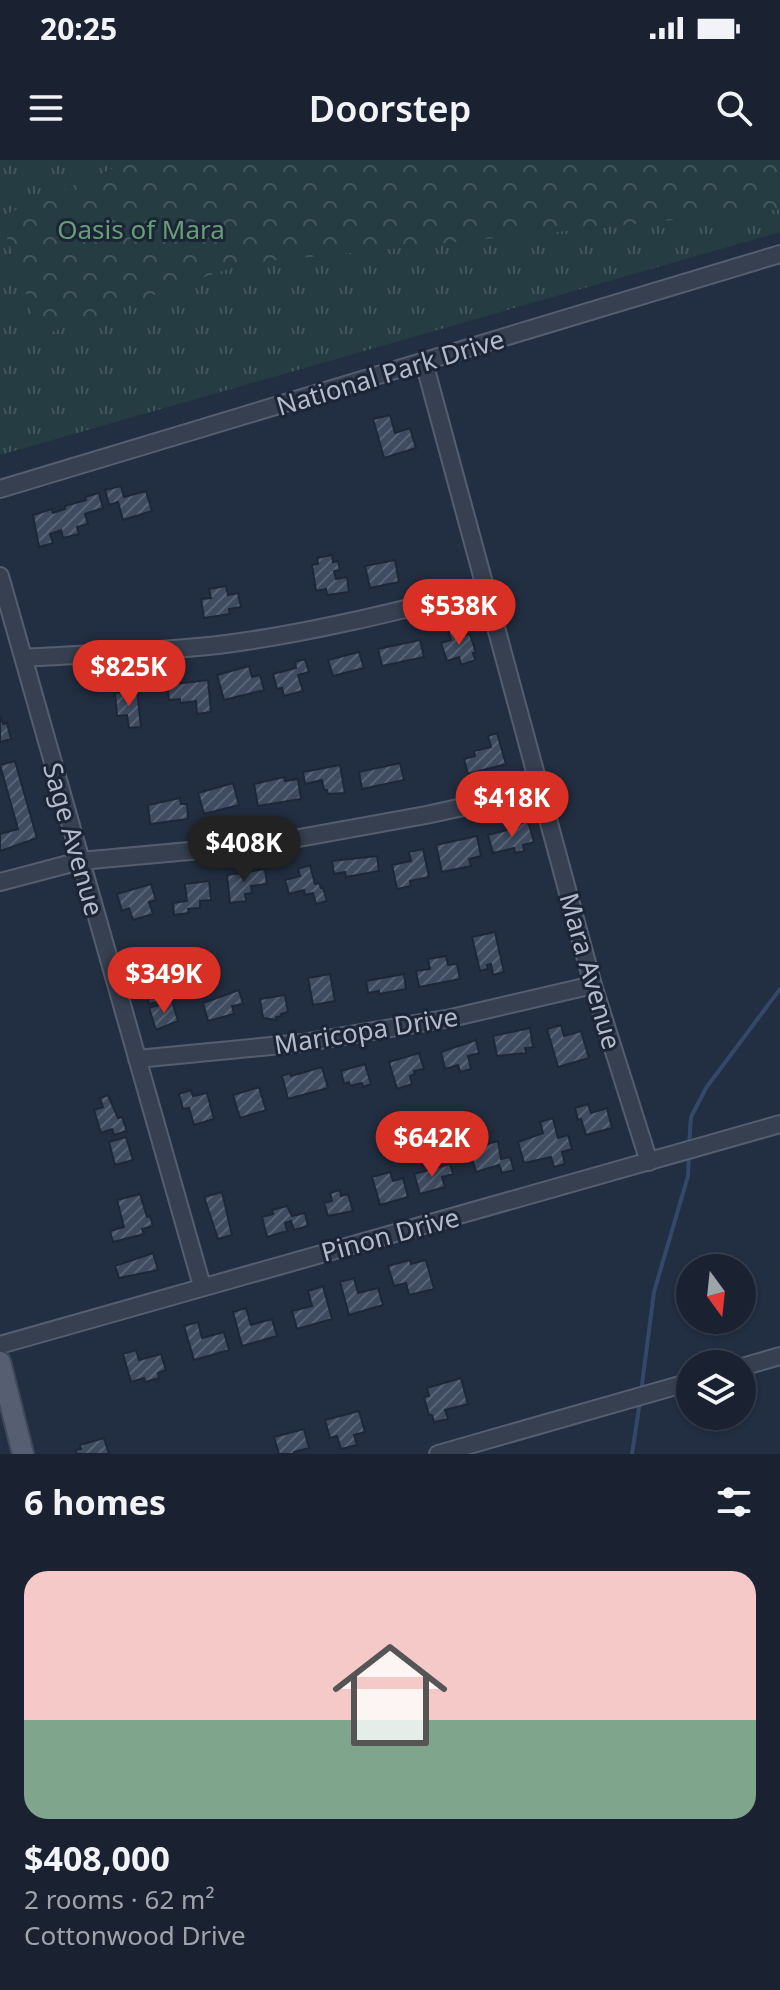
<!DOCTYPE html>
<html lang="en">
<head>
<meta charset="utf-8">
<style>
  body { margin:0; font-family:"Noto Sans",sans-serif; background:#232a39; color:#f1f3f6; height:100vh; display:flex; flex-direction:column; font-size:30px; white-space:nowrap }
  * { box-sizing:border-box; margin:0 }
  p { font-size:26px; color:#9fa4ab }
  .icon { flex:none; width:44px; height:44px; fill:none; stroke:currentColor; stroke-width:2; stroke-linecap:round; stroke-linejoin:round }
  .map { position:relative; height:1294px; overflow:hidden }
  .panel { display:flex; flex-direction:column; background:#1a2231; flex:1 }
  .panel>* { flex:none }
  .needle { width:52px; rotate:165deg }
  .controls { position:absolute; left:676px; top:1094px; display:grid; gap:16px }
  .controls a { display:grid; place-items:center; width:80px; height:80px; border-radius:50%; background:#1a2231; box-shadow:0 2px 6px #0004,0 0 0 2px #383f4d; font-size:40px }
  .price { position:absolute; translate:-50% -68px; padding:0 18px; border-radius:28px; background:#d93025; color:#fff; font-size:26px; line-height:52px; filter:drop-shadow(0 2px 4px #0008) }
  .price::after { content:''; position:absolute; left:50%; top:48px; width:24px; height:18px; margin-left:-12px; background:inherit; clip-path:polygon(0 0,100% 0,50% 100%) }
  .price.selected { background:#222; color:#fff }
  ul { padding:0; list-style:none }
  li { display:grid; align-content:center; gap:16px; height:424px; padding:0 24px }
  li+li { border-top:2px solid #383f4d }
  li span { display:grid; place-items:center; height:248px; border-radius:24px; color:#555 }
  li>.icon { margin-inline-start:auto }
  span .icon { width:144px; height:144px; fill:#fffc; stroke-width:1 }
  li b { font-size:34px }
  h2 { display:flex; justify-content:space-between; align-items:center; height:96px; padding:0 24px; font-size:34px }
  .status { display:flex; justify-content:space-between; align-items:center; height:56px; padding:0 40px; background:#1a2231; direction:ltr }
  .status svg { height:22px; fill:currentColor }
  header { display:flex; justify-content:space-between; align-items:center; height:104px; padding:0 24px; background:#1a2231; font-size:36px; font-weight:600 }
  .map>svg:first-child { display:block }
  .grass { fill:url(#grass-tufts) }
  .forest { fill:url(#forest-crowns) }
  .lines { fill:none; stroke-linecap:round; stroke-linejoin:round }
  .stream { stroke:#344869; stroke-width:4 }
  .building { fill:url(#building-hatch); stroke:#1e2738; stroke-width:2 }
  .minor-casing { stroke:#555e6e; stroke-width:20 }
  .major-casing { stroke:#40495a; stroke-width:24 }
  .minor { stroke:#374051; stroke-width:16 }
  .major { stroke:#555f71; stroke-width:20 }
  .labels { text-anchor:middle; dominant-baseline:central; stroke-width:6; stroke-linejoin:round; paint-order:stroke }
  .park-label { font-size:26px; fill:#689e77; stroke:#1c2536 }
  .street-label { font-size:26px; fill:#b3bbcb; stroke:#1c2536 }
</style>
</head>
<body>
<div class="status"><b>20:25</b><svg viewBox="0 0 49 12"><path d="M0 12V9h3v3zM5 12V6h3v6zM10 12V3h3v9zM15 12V0h3v12zM26 1h20v11H26zM47 4h2v5h-2z"/></svg></div>
<header><svg class="icon" aria-label="menu" viewBox="0 0 24 24"><path d="M4 6h16M4 12h16M4 18h16"/></svg>Doorstep<svg class="icon" aria-label="search" viewBox="0 0 24 24"><circle cx="10" cy="10" r="6"/><path d="M15 15l6 6"/></svg></header>
<div class="map">
<svg width="780" height="1294" viewBox="0 0 780 1294">
  <defs>
    <pattern id="grass-tufts" width="24" height="20" patternUnits="userSpaceOnUse" patternTransform="scale(2)"><rect width="24" height="20" fill="#253d42"/><path d="M3 7l-1-3M5 7V3M7 7l1-3M15 17l-1-3M17 17v-4M19 17l1-3" fill="none" stroke="#42575c"/></pattern>
    <pattern id="forest-crowns" width="20" height="18" patternUnits="userSpaceOnUse" patternTransform="scale(2)"><rect width="20" height="18" fill="#253d42"/><path d="M2 6a3 3 0 1 1 6 0M12 15a3 3 0 1 1 6 0" fill="none" stroke="#42575c"/></pattern>
    <pattern id="building-hatch" width="6" height="6" patternUnits="userSpaceOnUse" patternTransform="scale(2)"><rect width="6" height="6" fill="#3e4b61"/><path d="M-1 1l2-2M0 6l6-6M5 7l2-2" fill="none" stroke="#586376"/></pattern>
  </defs>
  <rect width="100%" height="100%" fill="#222e41"/>
  <path class="grass" d="M0 0H133L0 57 40 176 241 104 780 49V72L0 295Z"/>
  <path class="forest" d="M133 0H780V49L241 104 40 176 0 57Z"/>
  <g class="lines">
    <path class="stream" d="M689 986 691 957 706 928 780 829
      M641 1232 654 1132 688 1016 689 995
      M632 1294 640 1241"/>
  </g>
  <path class="building" d="M390 255 395 273 410 268 416 288 384 298 373 259Z
    M121 326 124 337 146 331 152 351 123 360 118 342 109 345 105 330Z
    M99 333 103 348 85 354 88 364 77 367 79 374 63 378 61 370 50 374 53 383 39 387 33 355 52 349 53 353 65 349V346L86 340 85 337Z
    M332 395 333 402 338 401 340 410 334 411 336 419 347 417 349 432 327 435 326 429 316 431 312 405 318 404 317 398Z
    M395 400 399 422 370 428 365 406Z
    M226 426 228 435 238 433 241 447 229 449 230 454 204 458 201 439 211 438 209 429Z
    M461 467 464 475 470 474 476 493H473L475 500 461 505 459 497 447 501 441 483 451 480 448 470Z
    M420 480 424 497 382 506 378 489Z
    M359 492 364 508 333 516 328 500Z
    M305 499 309 512 298 515 303 531 284 536 282 528 277 529 273 514 296 508 295 502Z
    M249 506 252 517 260 515 264 530 224 540 217 515Z
    M208 520 211 552 197 554 196 541 180 543V539L169 540 167 525Z
    M137 531 141 567 129 568 127 555 117 556 115 533Z
    M0 555 3 564 7 563 11 579 0 582Z
    M497 573 506 604 468 614 464 599 475 596 474 591 491 587 488 576Z
    M15 601 37 678 0 691V674L18 669 0 605Z
    M400 603 404 620 362 629 359 612Z
    M340 605 345 633 328 634 327 630H324L322 620 305 624 303 612Z
    M284 617 285 621 298 619 301 639 258 646 254 624Z
    M233 623 239 645 204 654 198 633Z
    M180 638 181 644H187L188 659 150 664 148 645Z
    M528 661 534 682 523 685 524 691 515 693 514 688 493 693 488 675 518 667 517 664Z
    M477 676 481 696 469 699 471 706 442 712 436 685Z
    M423 689 429 717 410 721 411 726 397 729 392 705 411 701 409 692Z
    M377 696 379 711 346 717 345 712 334 714 332 701Z
    M310 705 315 724 319 723 321 728H323L327 741 316 744 313 733 305 735 304 730 289 734 285 720 300 716 298 709Z
    M265 709 267 724 251 726 252 733 245 734 246 741 230 743 227 715Z
    M209 721 211 740 200 741V748L188 749 189 753 174 755 173 743 187 741 185 724Z
    M151 724 156 740 149 742 153 754 133 760 129 748 122 751 117 734Z
    M495 772 504 812 493 815 491 804 487 805 488 809 480 811 472 777Z
    M446 796 448 805 457 804 460 819 419 827 416 811 430 809 428 799Z
    M330 814 335 841 313 845 308 818Z
    M404 814 406 829 379 834V831L368 833 366 821Z
    M158 820 164 840 149 844 143 824Z
    M239 830 243 844 232 846 234 854 208 861 203 843Z
    M285 835 288 852 281 854 282 856 276 857 277 860 263 858 260 839Z
    M172 841 178 861 156 870 149 848Z
    M561 865 564 876 581 871 589 898 558 907 547 869Z
    M530 868 533 887 525 888 526 893 497 896 493 876Z
    M476 880 479 893 468 896 471 909 460 912 458 905 445 909 441 892Z
    M419 893 424 909 414 911 415 914 410 916 412 924 397 929 389 902Z
    M365 904 371 924 363 927 362 923 350 926 349 922 344 924 341 911Z
    M322 907 328 928 288 939 282 916 290 913 291 916Z
    M259 927 266 950 240 958 233 935Z
    M191 930 193 936 207 933 214 959 194 965 189 948 183 949 179 934Z
    M108 935 118 958 122 957 127 971 114 975 112 969 101 973 94 950 103 947 100 938Z
    M588 944 591 953 607 948 612 968 586 975 581 959 578 960 575 948Z
    M553 958 558 978 568 975 572 989 562 992 565 1004 554 1007 551 997 524 1003 518 982 543 973 540 962Z
    M126 977 133 1000 115 1005 109 982Z
    M498 981 501 999 510 997 514 1010 502 1013 499 1005 476 1012 471 995 483 991 481 986Z
    M450 1004 453 1014 442 1017 445 1027 420 1034 414 1014Z
    M390 1012 393 1021 403 1018 408 1037 380 1045 372 1017Z
    M340 1030 341 1036 348 1034 353 1051 328 1056 324 1043 332 1041 330 1033Z
    M222 1032 232 1075 218 1079 204 1037Z
    M140 1034 147 1057 150 1056 153 1066 142 1069 144 1074 113 1082 110 1071 124 1067 117 1040Z
    M287 1046 292 1056 305 1053 308 1066 294 1070 291 1061 285 1063 287 1071 267 1077 262 1057 273 1054 272 1050Z
    M153 1093 158 1110 119 1118 115 1106Z
    M410 1100 411 1104 426 1100 434 1129 409 1135 406 1123 394 1126 388 1106Z
    M354 1118 358 1133 378 1128 383 1145 349 1155 340 1122Z
    M323 1126 332 1159 297 1169 292 1151 312 1146 308 1131Z
    M246 1148 251 1165 272 1159 277 1176 242 1186 233 1152Z
    M198 1162 202 1178 224 1172 229 1190 194 1200 184 1166Z
    M136 1190 139 1200 161 1194 166 1210 158 1213 159 1218 145 1222 144 1218 131 1222 123 1194Z
    M461 1218 468 1244 445 1250 448 1259 434 1262 432 1255H429L424 1237 429 1236 427 1228Z
    M359 1251 365 1272 354 1275 357 1285 341 1289 337 1276 330 1278 325 1260Z
    M304 1269 309 1288 294 1292V1294H279L274 1277Z
    M104 1278 109 1294H77L76 1290 81 1289 80 1285Z"/>
  <g class="lines">
    <g class="minor-casing">
      <path id="minor" d="M424 202 593 825 649 1002
        M0 329 780 94
        M0 416 202 1126
        M24 498C88 494 153 492 218 485 308 474 398 451 486 429
        M0 722 80 701 266 684 426 655 541 630
        M137 899 302 883 451 858 593 825
        M0 1185 780 964
        M742 1207 780 1196
        M438 1294 690 1222"/>
    </g>
    <g class="major-casing">
      <path id="major" d="M0 1202 23 1294"/>
    </g>
    <use href="#minor" class="minor"/>
    <use href="#major" class="major"/>
  </g>
  <g class="labels">
    <g class="park-label">
      <text x="141" y="69">Oasis of Mara</text>
    </g>
    <g class="street-label">
      <text transform="translate(390 212) rotate(-17)">National Park Drive</text>
      <text transform="translate(74 679) rotate(74)">Sage Avenue</text>
      <text transform="translate(591 811) rotate(74)">Mara Avenue</text>
      <text transform="translate(366 870) rotate(-9)">Maricopa Drive</text>
      <text transform="translate(390 1074) rotate(-15)">Pinon Drive</text>
    </g>
  </g>
</svg>
<div class="controls">
<a><svg class="needle" viewBox="-14 -14 28 28"><path d="M0-13l5 13h-10z" fill="#e53935"/><path d="M0 13l5-13h-10z" fill="#9fa4ab"/></svg></a>
<a><svg class="icon" aria-label="layers" viewBox="0 0 24 24"><path d="M12 4l9 5-9 5-9-5zM3 14l9 5 9-5"/></svg></a>
</div>
<b class="price" style="left:459px;top:487px">$538K</b>
<b class="price" style="left:129px;top:548px">$825K</b>
<b class="price" style="left:512px;top:679px">$418K</b>
<b class="price selected" style="left:244px;top:724px">$408K</b>
<b class="price" style="left:164px;top:855px">$349K</b>
<b class="price" style="left:432px;top:1019px">$642K</b>
</div>
<section class="panel">
<h2>6 homes<svg class="icon" aria-label="filters" viewBox="0 0 24 24"><path d="M4 7h16M4 17h16"/><circle cx="9" cy="7" r="2"/><circle cx="15" cy="17" r="2"/></svg></h2>
<ul>
<li><span style="background:linear-gradient(#f6c9c9 60%,#7fa58c 0)"><svg class="icon" aria-label="home" viewBox="0 0 24 24"><path d="M3 11l9-7 9 7M6 9v11h12V9"/></svg></span><div><b>$408,000</b><p>2 rooms · 62 m²</p><p>Cottonwood Drive</p></div></li>
</ul>
</section>
</body>
</html>
